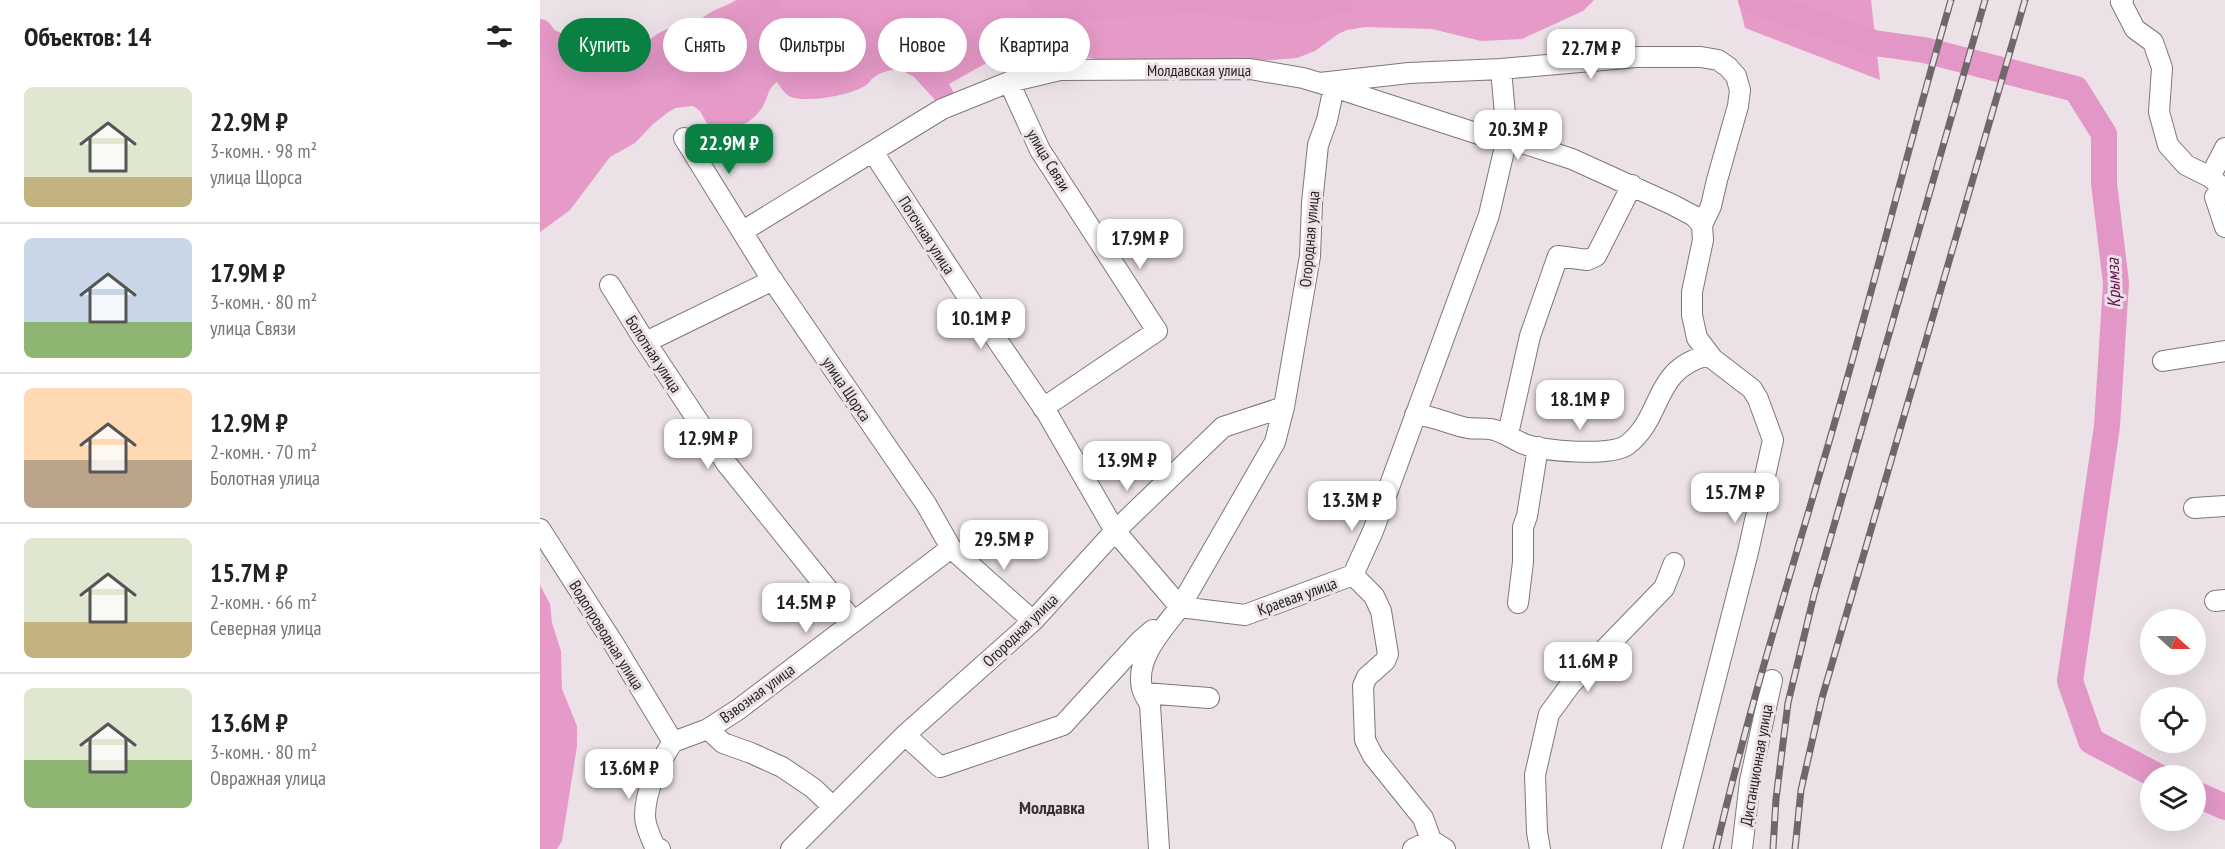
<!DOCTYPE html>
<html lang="ru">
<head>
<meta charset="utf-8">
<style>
  body { margin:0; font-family:"PT Sans Narrow",sans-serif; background:#f6f6f6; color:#222; height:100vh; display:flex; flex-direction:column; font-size:22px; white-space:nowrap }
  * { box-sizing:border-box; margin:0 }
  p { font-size:20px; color:#767676 }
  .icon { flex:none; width:33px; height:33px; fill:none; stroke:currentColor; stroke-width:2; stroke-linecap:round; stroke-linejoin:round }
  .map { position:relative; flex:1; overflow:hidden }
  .panel { display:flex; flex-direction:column; background:#fff; width:540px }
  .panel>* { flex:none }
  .top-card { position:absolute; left:18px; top:18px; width:570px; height:54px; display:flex; gap:12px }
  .needle { width:39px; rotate:111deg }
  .controls { position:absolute; left:1600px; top:609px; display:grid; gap:12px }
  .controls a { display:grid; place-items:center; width:66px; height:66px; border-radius:50%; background:#fff; box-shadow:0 6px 24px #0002; font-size:30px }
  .price { position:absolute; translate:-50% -51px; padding:0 14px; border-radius:12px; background:#fff; color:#222; font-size:20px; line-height:39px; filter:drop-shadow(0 2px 3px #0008) }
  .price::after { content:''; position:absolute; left:50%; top:36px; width:18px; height:14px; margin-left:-9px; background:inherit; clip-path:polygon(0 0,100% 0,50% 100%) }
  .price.current { background:#0b8043; color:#fff }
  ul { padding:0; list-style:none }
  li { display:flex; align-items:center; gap:18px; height:150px; padding:0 24px }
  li+li { border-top:2px solid #e0e0e0 }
  li span { display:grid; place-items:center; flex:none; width:168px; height:120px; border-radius:9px; color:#555 }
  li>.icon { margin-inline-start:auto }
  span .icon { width:72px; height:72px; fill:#fffc; stroke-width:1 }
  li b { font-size:26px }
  h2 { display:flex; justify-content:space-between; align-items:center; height:72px; padding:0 24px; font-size:26px }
  .chip { padding:0 21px; border-radius:27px; background:#fff; box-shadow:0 6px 24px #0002; font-size:21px; line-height:54px }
  .chip.current { background:#0b8043; color:#fff }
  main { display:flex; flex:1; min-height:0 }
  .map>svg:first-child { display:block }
  .forest { fill:#e69ac8 }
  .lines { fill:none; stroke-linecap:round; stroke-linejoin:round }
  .river { stroke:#e397c6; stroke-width:26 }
  .minor-casing { stroke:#7f767b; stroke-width:22 }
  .minor { stroke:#fff; stroke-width:20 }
  .rail-casing { stroke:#6e686b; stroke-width:7 }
  .rail { stroke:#ebe1e7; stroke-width:4.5; stroke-dasharray:14; stroke-linecap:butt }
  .labels { text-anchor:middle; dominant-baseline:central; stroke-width:6; stroke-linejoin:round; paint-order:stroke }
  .street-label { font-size:16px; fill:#211e20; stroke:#ebe1e7 }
  .water-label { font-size:18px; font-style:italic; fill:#680e4e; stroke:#ebe1e7 }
  .neighbourhood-label { font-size:18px; font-weight:bold; fill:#362f33; stroke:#ebe1e7 }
</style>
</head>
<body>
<main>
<section class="panel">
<h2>Объектов: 14<svg class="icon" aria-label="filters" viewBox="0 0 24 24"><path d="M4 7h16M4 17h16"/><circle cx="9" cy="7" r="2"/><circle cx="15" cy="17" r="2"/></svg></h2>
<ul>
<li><span style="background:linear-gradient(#dfe7d0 75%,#c2b280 0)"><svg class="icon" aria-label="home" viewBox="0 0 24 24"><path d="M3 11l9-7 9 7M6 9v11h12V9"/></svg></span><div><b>22.9M ₽</b><p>3-комн. · 98 m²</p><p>улица Щорса</p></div></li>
<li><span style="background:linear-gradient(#c9d6e8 70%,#8fb573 0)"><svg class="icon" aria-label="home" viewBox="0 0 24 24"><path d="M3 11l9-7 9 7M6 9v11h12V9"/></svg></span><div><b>17.9M ₽</b><p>3-комн. · 80 m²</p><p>улица Связи</p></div></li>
<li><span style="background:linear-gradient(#ffd9b3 60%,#b9a48a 0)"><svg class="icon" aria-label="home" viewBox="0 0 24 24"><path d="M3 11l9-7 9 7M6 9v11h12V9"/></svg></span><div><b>12.9M ₽</b><p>2-комн. · 70 m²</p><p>Болотная улица</p></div></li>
<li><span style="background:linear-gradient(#dfe7d0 70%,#c2b280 0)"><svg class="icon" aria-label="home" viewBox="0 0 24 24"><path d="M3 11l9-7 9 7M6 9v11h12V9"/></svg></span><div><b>15.7M ₽</b><p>2-комн. · 66 m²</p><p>Северная улица</p></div></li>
<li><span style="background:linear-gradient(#dfe7d0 60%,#8fb573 0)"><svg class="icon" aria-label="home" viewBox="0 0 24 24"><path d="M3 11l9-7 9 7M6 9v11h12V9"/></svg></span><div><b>13.6M ₽</b><p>3-комн. · 80 m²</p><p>Овражная улица</p></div></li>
</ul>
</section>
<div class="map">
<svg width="1685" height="849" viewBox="0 0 1685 849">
  <rect width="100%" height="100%" fill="#ebe1e7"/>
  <path class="forest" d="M196 0H1054L1043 11 982 39 941 41 892 29 826 27 807 30 798 34 775 51 757 58 731 60 555 59 495 45 476 47 466 52 409 84 418 101 411 117 374 77 359 69C350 70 340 72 333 78 330 80 329 84 326 85 313 95 264 104 249 96 244 93 240 86 237 82 227 89 229 96 223 106 213 124 189 134 170 129L160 111 153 106 135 108 127 113 113 124 95 143 70 157 30 210 0 232V51L57 78 105 79 108 71C87 36 135 26 159 19 165 17 170 12 175 10 183 6 189 5 196 0Z
    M1198 0H1331L1340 80 1205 28Z
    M0 585 10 604 12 623 21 651 22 689 37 726V746L22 841 17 849H0Z"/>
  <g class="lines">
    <path class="river" d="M500 0 522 8 663 0 757 12 801 0
      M1211 0 1334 43 1384 50 1536 89 1564 134V183L1576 283 1567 426 1530 681 1551 741 1617 776
      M0 32 6 40 55 65 108 71 188 29 228 0
      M1656 794 1685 807"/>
    <g class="minor-casing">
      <path id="minor" d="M1583 0 1581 2 1595 29 1613 42 1622 68 1619 112 1628 145 1646 165 1670 177
        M469 82 500 150 617 331 503 408
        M780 83 869 73 961 69 1096 57H1161L1178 60 1188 67 1196 76 1200 90 1198 106 1177 180 1171 206 1162 225 1163 240 1152 292V315L1157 338 1173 359 1212 389 1218 399 1233 440 1208 552 1132 849
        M144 138 229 275 386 504 411 548 493 621
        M1685 148 1670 177 1685 190
        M333 152 435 308 507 413 575 531 640 607 735 442 744 407
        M1685 194 1675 197 1685 227
        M203 231 402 109 469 82 520 70 710 69 763 78 803 90 951 138H967L1032 159 1131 204 1154 216 1162 225
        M70 285 101 335 186 463 314 622
        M106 342 233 280
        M1623 361 1685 351
        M875 415C893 415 910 425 928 428 935 429 943 428 950 429 963 431 972 439 984 444 1002 451 1071 457 1087 445 1125 416 1111 369 1169 355
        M968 434 990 336 1018 256 1047 260 1056 256 1092 185
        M1654 508 1685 506
        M0 529 75 646 133 742
        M813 575 834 596 841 611 848 654 845 661 827 677 823 686 825 740 833 756 883 818 891 840
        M1675 601 1685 600
        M978 603 983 562V527L987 516 998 447
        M604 693 669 698
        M168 729 183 743 211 753 242 767 273 788 292 806
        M365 735 400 767 523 725 600 641 613 630
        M133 742 168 729 199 709 411 548
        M120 849 115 847C111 837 105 827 105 816 105 791 119 762 133 742
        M251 849 365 735 493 621 575 531 683 427 744 407 770 256 772 203 778 145 787 120 794 87
        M619 849 610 705C608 700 603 694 602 688 595 658 623 629 640 607L705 615 813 575 833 531 949 215 967 138 961 69
        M873 849 891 840 905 849
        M1000 849 997 832 995 775 1009 714 1031 684 1124 588 1134 563
        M1202 849 1210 781 1232 680"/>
    </g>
    <use href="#minor" class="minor"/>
    <g class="rail-casing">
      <path id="rail" d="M1176 849C1210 702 1256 557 1298 411 1337 275 1371 136 1411 0
        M1233 849 1236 799 1248 703 1274 595 1445 0
        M1255 849 1261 790 1282 698 1485 0"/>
    </g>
    <use href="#rail" class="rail"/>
  </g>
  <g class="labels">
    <g class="street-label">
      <text x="659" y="70">Молдавская улица</text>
      <text transform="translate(509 160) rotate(59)">улица Связи</text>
      <text transform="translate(387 235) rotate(57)">Поточная улица</text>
      <text transform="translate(769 239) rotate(-85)">Огородная улица</text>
      <text transform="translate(114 354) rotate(57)">Болотная улица</text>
      <text transform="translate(307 389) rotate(56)">улица Щорса</text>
      <text transform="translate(757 596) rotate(-20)">Краевая улица</text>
      <text transform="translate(480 630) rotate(-44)">Огородная улица</text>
      <text transform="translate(67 635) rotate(58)">Водопроводная улица</text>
      <text transform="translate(217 693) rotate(-36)">Взвозная улица</text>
      <text transform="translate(1216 765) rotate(-80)">Дистанционная улица</text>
    </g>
    <g class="water-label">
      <text transform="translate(1573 283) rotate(-92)">Крымза</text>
    </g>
    <g class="neighbourhood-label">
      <text x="512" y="807">Молдавка</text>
    </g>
  </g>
</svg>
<div class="controls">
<a><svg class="needle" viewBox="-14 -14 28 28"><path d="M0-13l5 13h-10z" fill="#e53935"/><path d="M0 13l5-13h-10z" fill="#767676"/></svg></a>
<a><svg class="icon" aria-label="locate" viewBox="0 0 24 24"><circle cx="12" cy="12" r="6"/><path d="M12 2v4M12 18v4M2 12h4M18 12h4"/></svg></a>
<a><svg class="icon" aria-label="layers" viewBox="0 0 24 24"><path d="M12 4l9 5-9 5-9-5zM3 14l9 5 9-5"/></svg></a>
</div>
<b class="price" style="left:1051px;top:80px">22.7M ₽</b>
<b class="price" style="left:978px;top:161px">20.3M ₽</b>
<b class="price current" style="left:189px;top:175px">22.9M ₽</b>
<b class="price" style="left:600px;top:270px">17.9M ₽</b>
<b class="price" style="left:441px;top:350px">10.1M ₽</b>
<b class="price" style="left:1040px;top:431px">18.1M ₽</b>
<b class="price" style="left:168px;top:470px">12.9M ₽</b>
<b class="price" style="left:587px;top:492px">13.9M ₽</b>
<b class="price" style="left:1195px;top:524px">15.7M ₽</b>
<b class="price" style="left:812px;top:532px">13.3M ₽</b>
<b class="price" style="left:464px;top:571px">29.5M ₽</b>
<b class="price" style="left:266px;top:634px">14.5M ₽</b>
<b class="price" style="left:1048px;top:693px">11.6M ₽</b>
<b class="price" style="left:89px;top:800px">13.6M ₽</b>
<div class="top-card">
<a class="chip current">Купить</a>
<a class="chip">Снять</a>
<a class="chip">Фильтры</a>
<a class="chip">Новое</a>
<a class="chip">Квартира</a>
</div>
</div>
</main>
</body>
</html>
